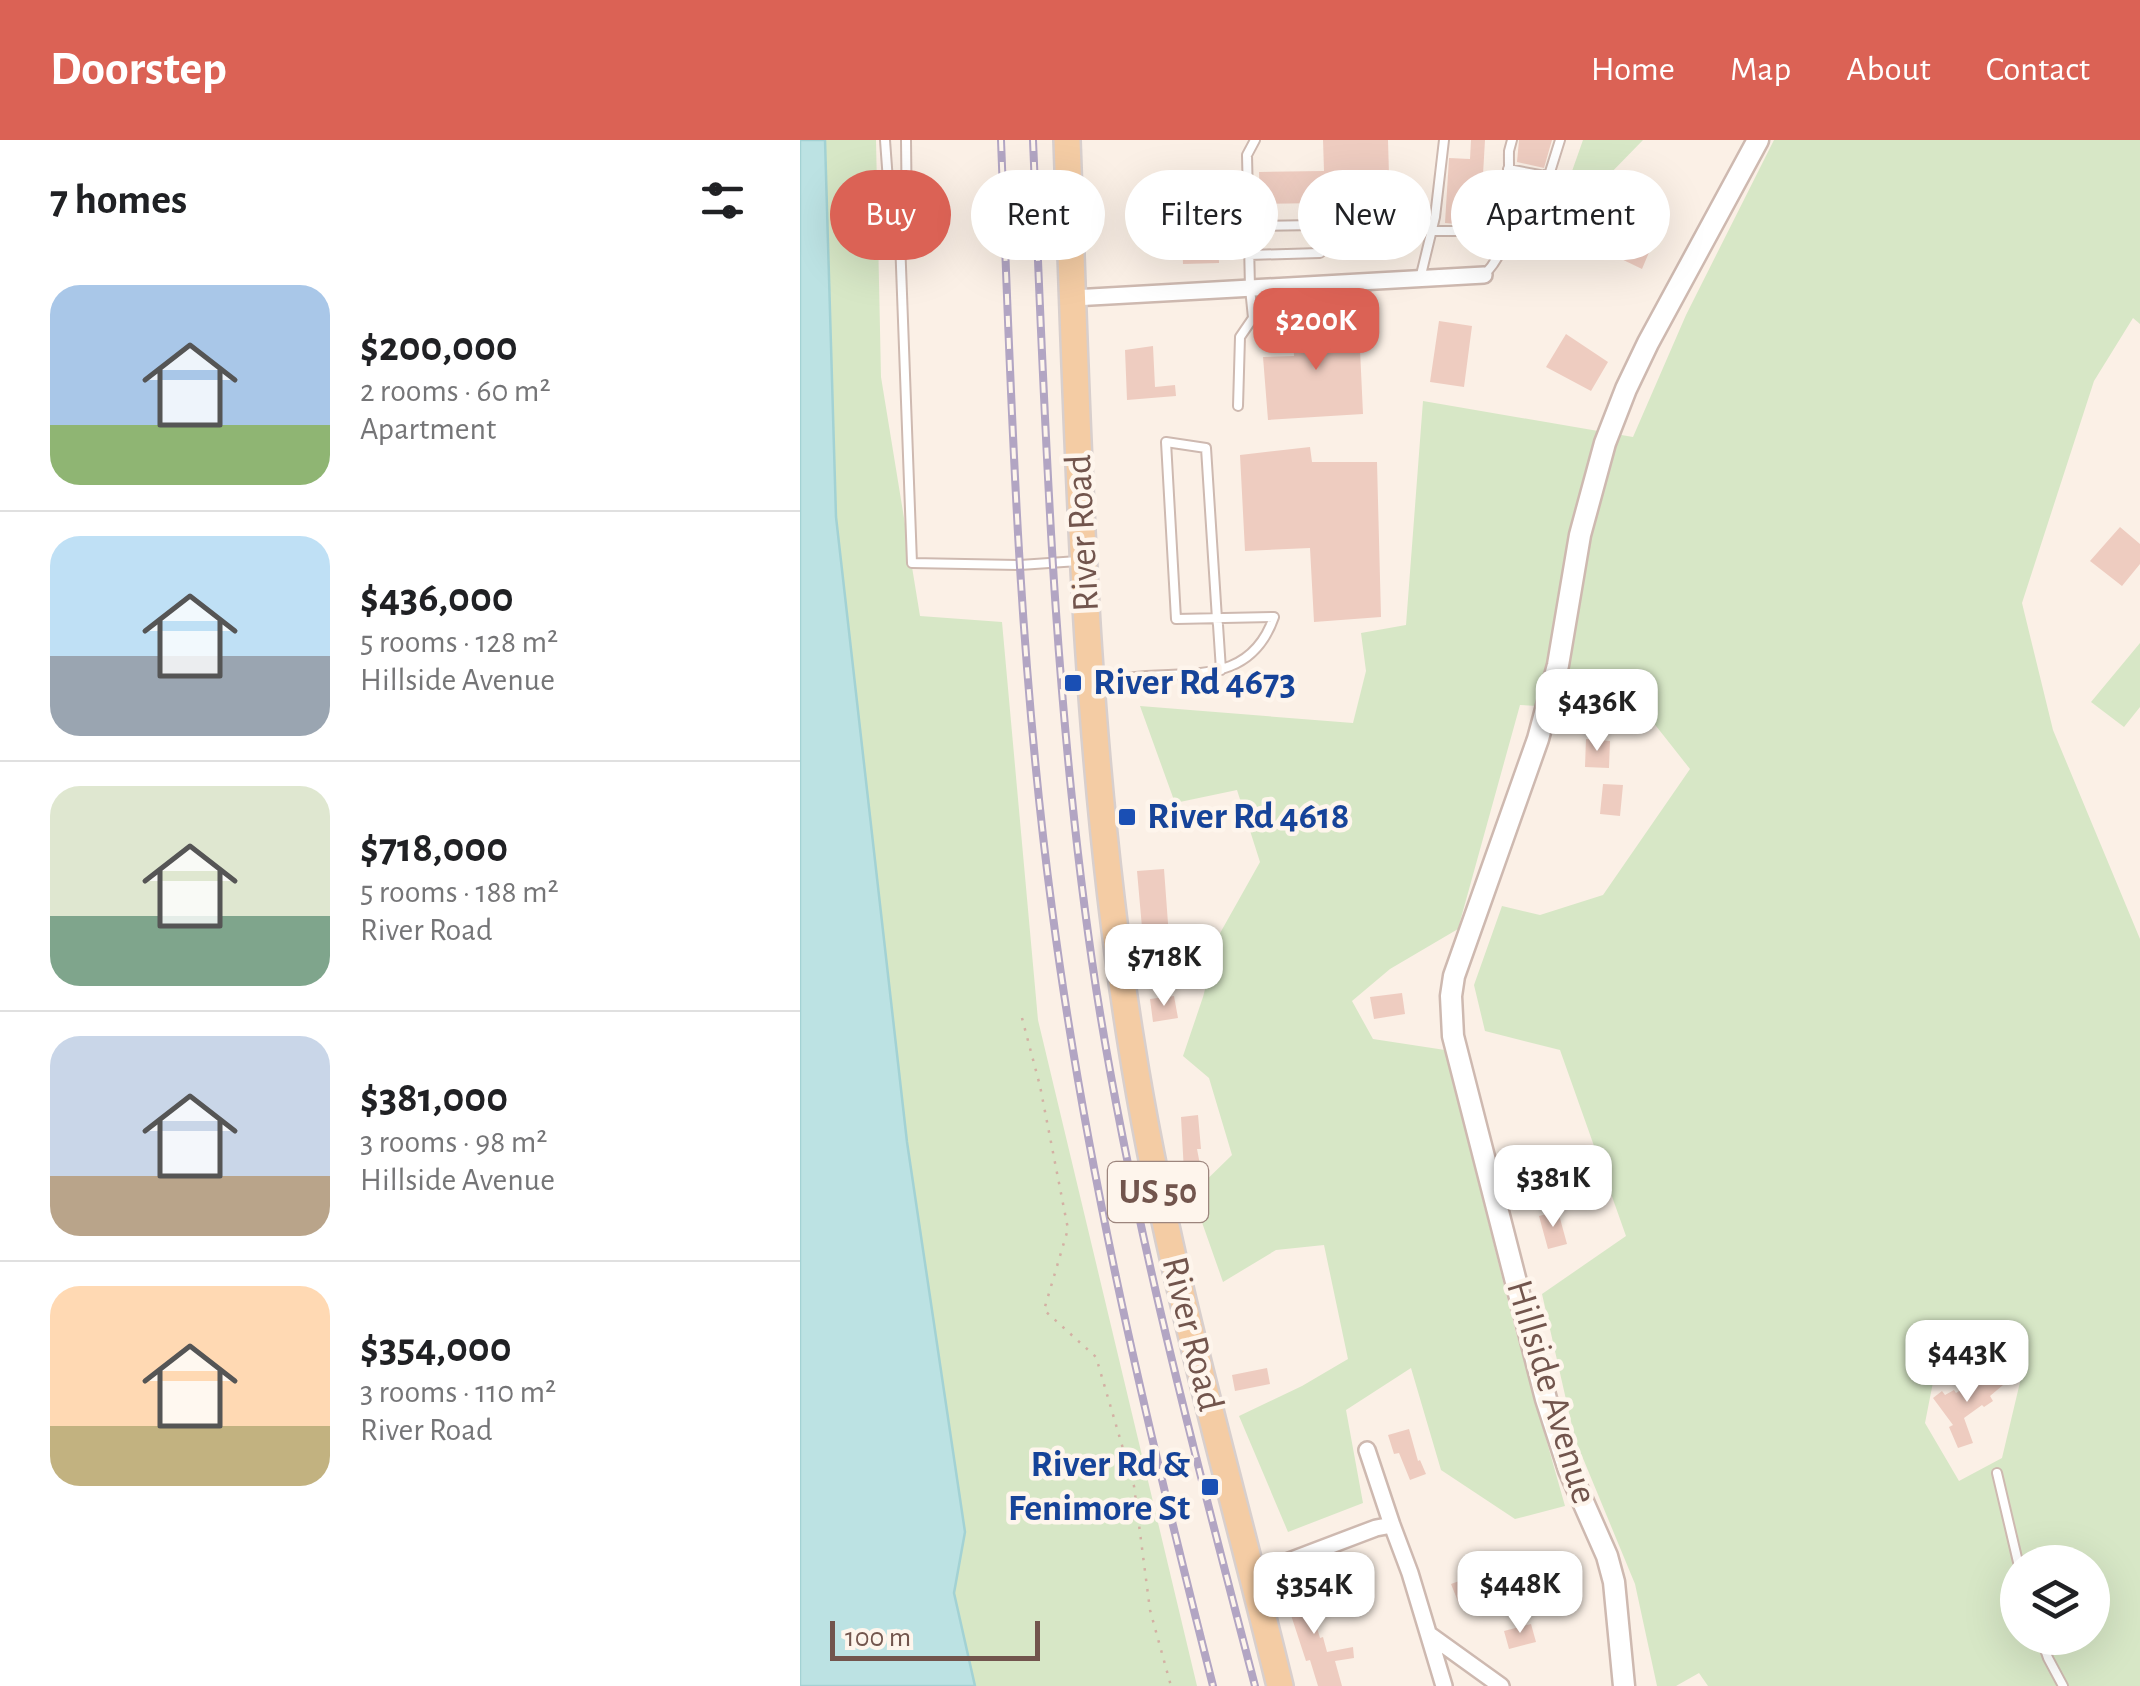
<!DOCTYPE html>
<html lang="en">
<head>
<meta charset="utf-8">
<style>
  body { margin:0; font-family:"Alegreya Sans",sans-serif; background:#f2f2f2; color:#202124; height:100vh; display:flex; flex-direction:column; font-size:38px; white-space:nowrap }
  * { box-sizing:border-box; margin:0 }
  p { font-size:32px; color:#757577 }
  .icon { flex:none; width:55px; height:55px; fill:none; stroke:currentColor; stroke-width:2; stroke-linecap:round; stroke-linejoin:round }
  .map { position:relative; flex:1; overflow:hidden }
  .sheet { display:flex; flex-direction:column; background:#fff; width:800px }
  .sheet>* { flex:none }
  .top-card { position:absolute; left:30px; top:30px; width:950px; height:90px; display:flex; gap:20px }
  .tools { position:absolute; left:1200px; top:1405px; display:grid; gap:20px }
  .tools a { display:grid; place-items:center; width:110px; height:110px; border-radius:50%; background:#fff; box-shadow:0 10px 40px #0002; font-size:50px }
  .scale { position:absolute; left:30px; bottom:25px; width:210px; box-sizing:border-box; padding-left:10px; border:5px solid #72554d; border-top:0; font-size:28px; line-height:35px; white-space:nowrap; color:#72554d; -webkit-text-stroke:8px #fef5ec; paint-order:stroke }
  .price { position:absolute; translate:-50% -85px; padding:0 22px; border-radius:20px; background:#fff; color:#222; font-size:32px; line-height:65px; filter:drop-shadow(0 2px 5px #0008) }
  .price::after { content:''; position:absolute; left:50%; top:60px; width:30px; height:22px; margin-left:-15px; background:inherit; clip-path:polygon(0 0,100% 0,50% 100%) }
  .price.on { background:#db6255; color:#fff }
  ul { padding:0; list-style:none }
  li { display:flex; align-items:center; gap:30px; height:250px; padding:0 50px }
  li+li { border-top:2px solid #e0e0e0 }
  li span { display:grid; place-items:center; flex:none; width:280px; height:200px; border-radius:30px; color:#555 }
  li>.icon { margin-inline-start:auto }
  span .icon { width:120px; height:120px; fill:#fffc; stroke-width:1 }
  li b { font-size:42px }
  h2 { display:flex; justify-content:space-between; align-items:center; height:120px; padding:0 50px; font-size:42px }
  .chip { padding:0 35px; border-radius:45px; background:#fff; box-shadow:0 10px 40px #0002; font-size:35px; line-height:90px }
  .chip.on { background:#db6255; color:#fff }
  header { display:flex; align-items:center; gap:60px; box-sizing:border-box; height:140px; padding:0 50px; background:#db6255; color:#fff }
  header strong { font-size:48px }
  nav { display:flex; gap:55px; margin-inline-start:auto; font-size:35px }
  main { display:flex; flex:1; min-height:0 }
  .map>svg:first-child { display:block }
  .green { fill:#d7e7c6; fill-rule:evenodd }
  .water { fill:#bce2e3; stroke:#a3d2d4; stroke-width:2.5 }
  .building { fill:#eeccc0 }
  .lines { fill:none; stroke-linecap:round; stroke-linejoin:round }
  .service-casing { stroke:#ceb9b0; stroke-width:12 }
  .minor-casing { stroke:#ceb9b0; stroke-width:20 }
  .tertiary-casing { stroke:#ceb9b0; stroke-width:25 }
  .primary-casing { stroke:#d8cfcd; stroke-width:30 }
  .path { stroke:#d3b0a3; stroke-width:2.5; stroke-dasharray:2.5 8; stroke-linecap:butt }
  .service { stroke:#fff; stroke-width:8 }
  .minor { stroke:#fff; stroke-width:15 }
  .tertiary { stroke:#fff; stroke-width:20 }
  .primary { stroke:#f4cca4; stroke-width:25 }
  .rail-casing { stroke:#b2a5c3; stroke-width:8 }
  .rail { stroke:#fef5ec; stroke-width:4; stroke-dasharray:11; stroke-linecap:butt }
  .transit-dot { fill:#1a4fb4; stroke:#fef5ec; stroke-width:4 }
  .labels { text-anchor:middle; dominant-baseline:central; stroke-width:9; stroke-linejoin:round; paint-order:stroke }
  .shield { fill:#fef5ec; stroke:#9c857d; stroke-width:2.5 }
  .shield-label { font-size:35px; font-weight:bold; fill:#72554d }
  .street-label { font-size:38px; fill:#72554d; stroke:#fef5ec }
  .transit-label { font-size:38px; font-weight:bold; fill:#164399; stroke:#fef5ec; text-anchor:start }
</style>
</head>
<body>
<header>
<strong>Doorstep</strong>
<nav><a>Home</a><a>Map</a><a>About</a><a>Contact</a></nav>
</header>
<main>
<section class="sheet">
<h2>7 homes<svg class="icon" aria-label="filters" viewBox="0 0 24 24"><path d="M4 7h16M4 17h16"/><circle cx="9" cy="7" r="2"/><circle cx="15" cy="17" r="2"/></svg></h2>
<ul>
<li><span style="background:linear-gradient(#a9c7e8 70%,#8fb573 0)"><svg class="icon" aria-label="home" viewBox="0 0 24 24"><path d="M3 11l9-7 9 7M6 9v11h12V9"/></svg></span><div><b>$200,000</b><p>2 rooms · 60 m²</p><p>Apartment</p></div></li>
<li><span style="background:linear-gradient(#bfe0f5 60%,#9aa5b1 0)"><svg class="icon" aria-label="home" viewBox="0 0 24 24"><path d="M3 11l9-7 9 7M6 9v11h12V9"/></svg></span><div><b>$436,000</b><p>5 rooms · 128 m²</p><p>Hillside Avenue</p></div></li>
<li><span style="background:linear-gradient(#dfe7d0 65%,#7fa58c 0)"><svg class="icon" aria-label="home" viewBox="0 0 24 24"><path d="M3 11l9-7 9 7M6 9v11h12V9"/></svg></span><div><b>$718,000</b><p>5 rooms · 188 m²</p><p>River Road</p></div></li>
<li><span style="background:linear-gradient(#c9d6e8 70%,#b9a48a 0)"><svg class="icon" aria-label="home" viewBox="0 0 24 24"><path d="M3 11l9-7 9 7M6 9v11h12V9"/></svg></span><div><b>$381,000</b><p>3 rooms · 98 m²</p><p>Hillside Avenue</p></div></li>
<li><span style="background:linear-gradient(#ffd9b3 70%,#c2b280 0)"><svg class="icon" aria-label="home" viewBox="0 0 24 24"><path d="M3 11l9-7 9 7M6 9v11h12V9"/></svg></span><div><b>$354,000</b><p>3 rooms · 110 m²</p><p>River Road</p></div></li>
</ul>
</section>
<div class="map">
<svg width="1340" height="1546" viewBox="0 0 1340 1546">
  <rect width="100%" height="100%" fill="#fbf0e6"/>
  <path class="green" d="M25 0H76L81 237 120 476 202 482 238 880 397 1546H175L154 1453 165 1392 107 1002 36 377Z
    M783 0H843L805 39 771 34Z
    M974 0H1340V184L1333 178 1294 241 1222 463 1253 590 1340 799V1546H908L899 1533 876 1546H857L835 1444 775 1299 742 1154 826 1096 760 910 685 891 674 845 702 766 740 775 803 755 890 629 845 572 720 565 658 789 590 829 552 861 573 899 645 910 715 1189 765 1366 715 1379 641 1330 611 1228 546 1270 563 1363 488 1392 439 1276 502 1246 548 1219 524 1105 476 1110 423 1142 392 1054 432 1015 409 938 383 916 403 857 419 795 460 722 437 650 375 663 340 566 553 583 566 531 561 493 606 485 623 261 833 297 886 175ZM1201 1191 1226 1217 1202 1318 1159 1341 1125 1283 1135 1232ZM1218 1422H1292V1498H1218Z
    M1340 503V567L1324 587 1291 562Z"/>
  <path class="water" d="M0 0H25L36 377 107 1002 165 1392 154 1453 175 1546H0Z"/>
  <path class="building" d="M523 0H588L591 105 525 106 524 63 460 64 459 32 524 31Z
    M671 0H685L680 86 645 83 649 18 670 19Z
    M719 0H752L744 28 717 22Z
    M380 35 417 36 419 123 383 124Z
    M730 41 752 45 736 100 715 94Z
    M828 76 858 91 842 129 813 115Z
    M492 177 526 178V188H559L563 274 468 280 463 217 494 216Z
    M639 181 672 186 664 247 630 242Z
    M766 194 808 222 791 251 746 227Z
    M353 206 355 247 375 245 376 256 327 260 325 210Z
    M510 307 512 322H577L581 477 514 482 510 408 445 411 440 315Z
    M1320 387 1340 404V424L1322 446 1290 421Z
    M786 599 810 601 809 628 785 627Z
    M803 644 823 645 820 676 800 674Z
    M364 729 369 797 343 799 337 731Z
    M602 853 605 874 574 879 570 857Z
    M374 856 378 878 353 882 350 859Z
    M398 975 401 1009H397L401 1030 384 1032 381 977Z
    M758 1071 767 1104 748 1109 739 1076Z
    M467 1228 470 1244 435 1251 432 1235Z
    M1193 1232 1203 1245 1190 1256 1193 1261 1184 1267 1182 1265 1164 1278 1173 1303 1158 1308 1149 1287 1153 1285 1133 1258 1142 1251 1145 1255 1154 1250 1156 1253 1177 1239 1180 1242Z
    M609 1289 618 1321 620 1320 626 1334 610 1340 599 1313 594 1314 588 1295Z
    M678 1434 685 1454 659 1464 651 1444Z
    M502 1436 520 1498 523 1497 527 1512 553 1507 554 1518 535 1521 542 1546H518L510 1520 506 1521 489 1469 493 1467 485 1441Z
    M731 1484 736 1502 709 1509 704 1491Z"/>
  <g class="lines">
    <g class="service-casing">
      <path id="service" d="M85 0 91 82 100 100 112 423 220 425 278 421
        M708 29 745 36 750 32 760 0
        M449 86 516 85
        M631 91H668
        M100 100 107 85 106 0
        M449 115 520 113
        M684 135C718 101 708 56 709 11L712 0
        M620 139 635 77 644 0
        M438 266 440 197 453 178 450 148 447 15 455 0
        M296 547C357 518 444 563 474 477L376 479 366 302 406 308 417 479 418 485 421 530
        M1197 1333 1218 1422
        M1241 1498 1248 1518 1263 1546"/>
    </g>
    <g class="minor-casing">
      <path id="minor" d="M273 158 684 135
        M567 1310 592 1385 610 1433 644 1546
        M452 1431 481 1424 576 1388 592 1385
        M630 1495 701 1546"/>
    </g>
    <g class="tertiary-casing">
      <path id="tertiary" d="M824 1546 814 1442 807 1416 769 1330 746 1259 653 896 651 856 654 836 738 599 758 525 780 395 805 303 826 249 848 203 958 0"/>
    </g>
    <g class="primary-casing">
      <path id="primary" d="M267 0C278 301 283 604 331 902 365 1120 428 1332 480 1546"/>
    </g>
    <path class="path" d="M222 878 240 946 268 1089 244 1170 296 1217 334 1346 350 1470 371 1546"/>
    <use href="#service" class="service"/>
    <use href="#minor" class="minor"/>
    <use href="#tertiary" class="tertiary"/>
    <use href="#primary" class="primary"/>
    <g class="rail-casing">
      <path id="rail" d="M201 0C211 257 218 514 252 769 286 1031 348 1290 413 1546
        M233 0C245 283 253 567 296 848 333 1084 395 1315 455 1546"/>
    </g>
    <use href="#rail" class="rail"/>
  </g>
  <g class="transit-dot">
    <rect x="263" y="533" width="20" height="20" rx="5"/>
    <rect x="317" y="667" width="20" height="20" rx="5"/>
    <rect x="400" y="1337" width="20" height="20" rx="5"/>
  </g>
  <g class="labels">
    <rect class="shield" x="308" y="1022" width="100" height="60" rx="8"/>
    <g class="shield-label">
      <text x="358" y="1052">US 50</text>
    </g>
    <g class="street-label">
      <text transform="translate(283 393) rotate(-93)">River Road</text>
      <text transform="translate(392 1194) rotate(76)">River Road</text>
      <text transform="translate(751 1252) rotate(73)">Hillside Avenue</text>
    </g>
    <g class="transit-label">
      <text x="293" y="543">River Rd 4673</text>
      <text x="347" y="677">River Rd 4618</text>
      <text x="390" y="1325" text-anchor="end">River Rd &amp;<tspan x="390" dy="44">Fenimore St</tspan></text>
    </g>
  </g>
</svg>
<div class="tools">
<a><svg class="icon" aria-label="layers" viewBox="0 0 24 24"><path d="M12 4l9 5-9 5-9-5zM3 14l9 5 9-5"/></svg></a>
</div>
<div class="scale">100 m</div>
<b class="price on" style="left:516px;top:233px">$200K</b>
<b class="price" style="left:797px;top:614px">$436K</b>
<b class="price" style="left:364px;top:869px">$718K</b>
<b class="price" style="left:753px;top:1090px">$381K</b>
<b class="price" style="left:1167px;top:1265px">$443K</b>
<b class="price" style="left:720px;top:1496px">$448K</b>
<b class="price" style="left:514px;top:1497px">$354K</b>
<div class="top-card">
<a class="chip on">Buy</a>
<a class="chip">Rent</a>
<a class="chip">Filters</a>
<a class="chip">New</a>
<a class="chip">Apartment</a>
</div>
</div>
</main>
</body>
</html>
